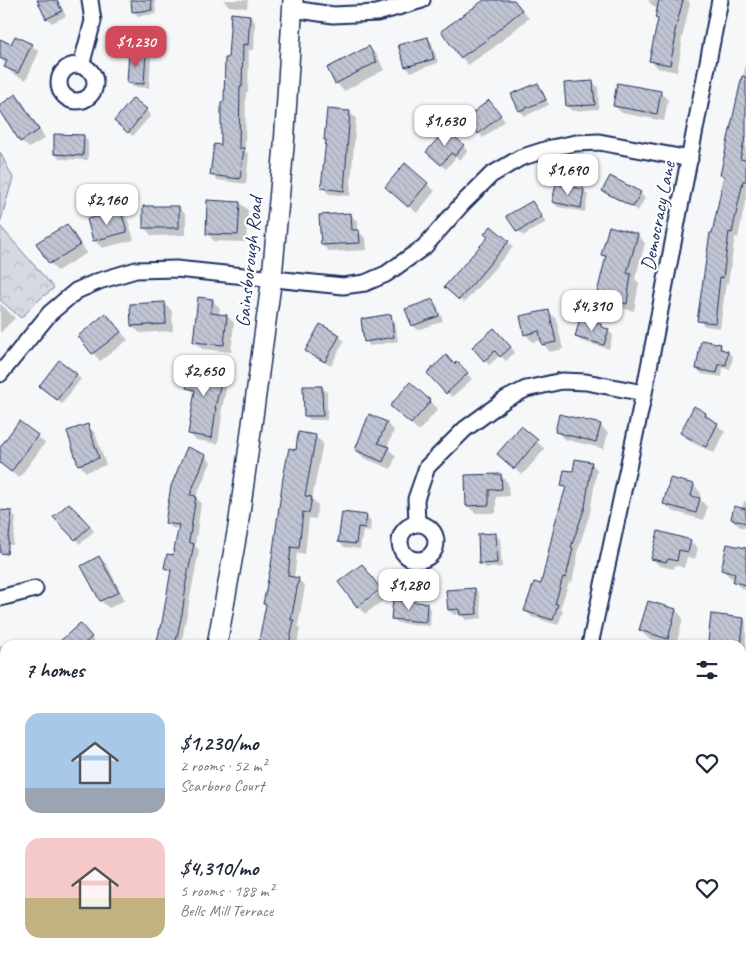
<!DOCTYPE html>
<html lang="en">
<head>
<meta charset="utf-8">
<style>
  body { margin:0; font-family:Caveat,sans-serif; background:#f2f2f3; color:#1f2937; height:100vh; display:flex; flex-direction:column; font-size:19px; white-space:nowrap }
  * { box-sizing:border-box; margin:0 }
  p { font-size:16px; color:#747a83 }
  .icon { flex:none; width:28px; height:28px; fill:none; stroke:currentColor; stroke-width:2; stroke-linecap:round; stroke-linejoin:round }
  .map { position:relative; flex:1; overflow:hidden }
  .panel { position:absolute; left:0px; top:640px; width:746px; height:320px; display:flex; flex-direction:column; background:#fff; border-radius:15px 15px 0 0; box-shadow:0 1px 4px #0004 }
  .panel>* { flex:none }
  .price { position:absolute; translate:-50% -42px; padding:0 11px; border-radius:10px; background:#fff; color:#222; font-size:16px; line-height:32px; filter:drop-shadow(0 1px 2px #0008) }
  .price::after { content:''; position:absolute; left:50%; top:30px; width:15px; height:11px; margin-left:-8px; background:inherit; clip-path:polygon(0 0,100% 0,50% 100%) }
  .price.active { background:#d1495b; color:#fff }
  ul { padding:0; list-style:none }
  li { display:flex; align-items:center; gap:15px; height:125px; padding:0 25px }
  li span { display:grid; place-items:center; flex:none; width:140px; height:100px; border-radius:15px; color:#555 }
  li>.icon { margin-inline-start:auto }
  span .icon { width:60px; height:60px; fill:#fffc; stroke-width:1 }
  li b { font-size:21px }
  h2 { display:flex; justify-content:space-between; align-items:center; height:60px; padding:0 25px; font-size:21px }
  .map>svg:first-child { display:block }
  .built { fill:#e6e8ee }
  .park { fill:url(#park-crowns); stroke:#7884a0 }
  .shadow { fill:#0003 }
  .building { fill:url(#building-back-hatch); stroke:#1b2f5e }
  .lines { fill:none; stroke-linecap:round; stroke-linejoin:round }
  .minor-casing { stroke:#1b2f5e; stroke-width:19 }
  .tertiary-casing { stroke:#1b2f5e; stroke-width:22 }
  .minor { stroke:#fff; stroke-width:15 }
  .tertiary { stroke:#fff; stroke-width:19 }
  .labels { text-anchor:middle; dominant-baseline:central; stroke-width:4.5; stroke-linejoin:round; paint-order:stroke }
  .street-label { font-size:20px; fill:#1b2f5e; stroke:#fff }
</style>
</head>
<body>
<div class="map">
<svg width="746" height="960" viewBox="0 0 746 960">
  <defs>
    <pattern id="park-crowns" width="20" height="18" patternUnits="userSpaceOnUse" patternTransform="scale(1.25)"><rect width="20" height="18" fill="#d6d9e2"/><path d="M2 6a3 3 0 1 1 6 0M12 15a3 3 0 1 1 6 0" fill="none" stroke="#b7bbc4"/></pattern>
    <pattern id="building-back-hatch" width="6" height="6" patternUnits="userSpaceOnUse" patternTransform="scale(1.25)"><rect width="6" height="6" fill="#c0c4d3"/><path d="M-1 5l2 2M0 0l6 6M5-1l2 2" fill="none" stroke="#a4a9b8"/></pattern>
  </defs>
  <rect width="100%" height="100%" fill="#f6f7f9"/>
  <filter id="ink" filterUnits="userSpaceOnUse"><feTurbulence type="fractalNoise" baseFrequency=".02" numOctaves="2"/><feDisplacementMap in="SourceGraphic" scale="10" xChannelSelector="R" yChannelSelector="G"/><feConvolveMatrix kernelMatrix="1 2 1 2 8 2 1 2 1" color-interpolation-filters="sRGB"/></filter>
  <g filter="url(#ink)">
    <path class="built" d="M746 807V950L741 947V834Z"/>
    <path class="park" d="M0 152 13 178 0 223Z
      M0 226 54 288 40 299 21 318 0 300Z"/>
    <path class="shadow" d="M38 0H58L66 16 52 23 47 18Z
      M132 0H155L156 14 138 16 133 11Z
      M223 0H248L247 8 229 6Z
      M486 0H514L529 18 493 48 468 65 461 57Z
      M649 0H688L690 3 681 43 682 44 677 72 658 68 651 61 659 20 657 18 658 10 649 2Z
      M250 16 255 22 254 50H249L248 92H246L245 150 249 155 246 184 217 180 211 175 222 147 229 59Z
      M428 38 432 43 438 63 411 72 406 67Z
      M31 45 39 52 26 80 13 74 5 66 7 64 0 59V46Z
      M369 48 377 55 384 70 344 91 336 83Z
      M146 53 151 58 149 88 133 87 128 82Z
      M746 63V198L738 238 735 237 728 283H726L720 328 705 326 699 320 713 235 725 178 721 174Z
      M593 82 598 87 599 109 572 111 567 106Z
      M538 84 542 89 549 105 525 116 520 111 513 95Z
      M661 93 668 100 664 121 622 113 614 106Z
      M16 96 24 104 45 138 29 148 21 141 0 107Z
      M134 99 151 115 133 136 120 126Z
      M493 107 505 121 483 138 479 133Z
      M349 112 356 118 350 196 329 194 323 188 327 141 325 139Z
      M446 131 468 151 460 160 456 157 446 169 432 157Z
      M84 137 88 141V160L60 159 55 154Z
      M405 165 435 191 417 213 394 194Z
      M584 190 588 195 585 212 558 207 553 202Z
      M604 190 640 193 645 198 638 211 609 195Z
      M208 202 240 203 248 210 246 242 214 241 207 233Z
      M532 202 546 222 523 236 508 217Z
      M178 207 186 215V235L152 236 145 228Z
      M121 212 128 220 134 240 102 248 94 240Z
      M350 214 358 222V231L366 239 367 250 330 252 322 245Z
      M67 225 74 233 87 253 57 271 50 263Z
      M610 227 638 235 645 243 635 279 639 283 634 311 605 304 598 296 606 259 602 255Z
      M508 242 513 247 464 303 450 292Z
      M212 300 220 308 219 315 227 316 234 323 231 352 202 349 194 341Z
      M432 300 437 305 443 321 418 330 413 325Z
      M0 303 15 318 0 333Z
      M164 303 172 311 173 331 140 333 132 326Z
      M549 311 556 319 563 349 550 352 543 344 542 340 533 342 525 334Z
      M106 315 128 340 100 361 79 336Z
      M390 316 395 321 398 341 370 346 366 341Z
      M601 325 613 335 609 349 581 341 576 337Z
      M321 326 339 336 344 341 331 366 311 355 307 351Z
      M499 334 515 352 506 361 500 355 489 365 485 360Z
      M720 345 725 351 728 352 733 357 730 369 723 368 722 377 702 374 697 369Z
      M457 363 472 379 452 397 429 373 454 366Z
      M221 365 227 372 224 387 226 389 221 414 222 416 218 444 196 440 190 434 196 394 187 387Z
      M76 375 81 379 62 404 46 391Z
      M410 384 438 409 419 431 399 413Z
      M322 387 327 392V420H310L305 415Z
      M706 414 725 432 714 453 689 441 682 433Z
      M386 423 394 430 387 448 396 456 391 469 364 458 356 450Z
      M600 425 608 433 604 449 564 439 556 431Z
      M88 426 95 433 106 465 86 472 79 464Z
      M521 428 545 449 522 475 506 462Z
      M299 434 316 437 323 443 312 499 318 505 316 519 309 518 305 554 297 553 294 579H298L305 586 298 626 300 628 297 645H260L267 607 264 604Z
      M37 436 45 443 19 478 0 464V449Z
      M205 456 211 462 196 497 201 503 195 546 199 550 181 645H157L162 629 172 574 166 568 174 557 180 529 172 528 166 522Z
      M591 463 597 469 590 513 577 553 578 554 572 583 569 582 560 609 563 611 558 625 532 617 526 611 541 586 567 490 562 486Z
      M501 475 508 483 509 496 496 497V513H475L468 506Z
      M694 485 701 493 700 499 707 507 704 520 672 511 665 504Z
      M744 501 746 502V528L740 527 732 519 742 509Z
      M69 504 94 531 80 544 55 517Z
      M0 511 12 513 16 518 13 545 0 543Z
      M366 516 371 521 370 532 363 531 360 549 344 547 339 542Z
      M495 535 500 539 502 567 486 568 481 563Z
      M690 541 698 548 695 559 687 557 684 568 675 565 674 569 660 566 652 558Z
      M746 551V590L742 589 735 582V579L730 577 722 570Z
      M99 557 107 565 125 600 109 608 101 601 83 566Z
      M475 589 479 594 482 618 466 620 461 614 454 615 449 610Z
      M382 590 388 597 365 614 359 607Z
      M648 602 676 610 683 618 676 645 648 638 640 630Z
      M427 605 431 610 430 626 398 623 393 618Z
      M743 619 746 621V653L741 652V645H712L709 642Z
      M79 625 98 645H58Z
      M0 646H5V668L0 666Z
      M107 955H142L140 960H105Z
      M191 955H224L222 960H189Z
      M326 955H350L348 960H332Z
      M527 955H577L581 958 580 960H525Z
      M623 955H681L684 958V960H621Z"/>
    <path class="building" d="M37 0H57L62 11 46 19Z
      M131 0H151L152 10 132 12Z
      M484 0H514L522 10 485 41 460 58 441 31Z
      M659 0H683L674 35 676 36 670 65 649 61 658 19 655 18Z
      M231 13 250 15 248 45 243 44 242 87H240L239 148H244L240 179 210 175 214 144 221 145V102H224L225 58H228Z
      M15 36 32 44 18 73 4 67 7 61 0 58V39L11 44Z
      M428 37 434 59 405 67 398 45Z
      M369 46 377 62 335 84 327 68Z
      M129 51 146 52 144 84 127 83Z
      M742 76 746 77V139L745 138 740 159 746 160V181H743L732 233 729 232 723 278 720 277 715 323 697 321 710 233H712L724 176 720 175Z
      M593 81 595 105 566 106 564 83Z
      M538 83 546 100 519 111 511 94Z
      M617 83 661 91 657 114 613 106Z
      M16 94 39 130 20 142 0 110V105Z
      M133 98 147 109 128 133 114 121Z
      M489 100 501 115 478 134 465 119Z
      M327 109 350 111 344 191 321 188 326 140H324Z
      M446 129 464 145 455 156 451 153 441 165 426 152Z
      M54 134 84 135 83 156 54 154Z
      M405 163 428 183 408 207 385 187Z
      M610 176 641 192 633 207 602 191Z
      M556 184 584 189 581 208 552 202Z
      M207 200 240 202 238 235 206 234Z
      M532 201 542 217 517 232 506 216Z
      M143 206H179V228H143Z
      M121 211 127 232 93 241 87 219Z
      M351 213 352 230H359L360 243 321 245 319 215Z
      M67 224 80 245 49 264 36 243Z
      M491 226 509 241 459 300 444 287 488 237 484 234Z
      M609 226 638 234 627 273 631 274 627 304 596 297 606 256 601 255Z
      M198 297 213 299 211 313 227 315 224 345 193 342Z
      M433 299 439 316 412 326 405 309Z
      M165 302 166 324 131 326 130 304Z
      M549 310 556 342 542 345 539 331 524 335 520 316Z
      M106 313 121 332 92 354 78 336Z
      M391 314 394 337 364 342 361 319Z
      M580 318 601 324V327L609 329 604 345 575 337Z
      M320 324 340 335 325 362 305 351Z
      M494 328 511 347 500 357 495 351 484 361 472 347Z
      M701 340 721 344 720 349 728 351 726 365 719 364 717 373 696 369Z
      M446 355 454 364 457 361 468 373 446 394 427 373Z
      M193 358 221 364 217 381 221 382 215 408H216L212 438 188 434 195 390 186 388Z
      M59 360 77 374 57 400 39 386Z
      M410 382 431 401 411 424 390 406Z
      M303 386H322L323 416H304Z
      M694 406 706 413 705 416 718 423 706 447 680 433Z
      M369 414 387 422 378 443 389 447 383 462 355 450Z
      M559 414 601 424 596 442 555 432Z
      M19 421 38 435 11 472 0 463V447Z
      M88 424 99 458 78 465 67 431Z
      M521 426 538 440 514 469 497 454Z
      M298 432 316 435 305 496 312 497 309 513 303 512 299 548 291 547 288 576 299 578 291 620H294L289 645H258L266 605 263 604 271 565 283 478 289 448 296 450Z
      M187 447 206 455 190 495 196 496 189 542 194 544 185 587H186L182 614 175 645H156L160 628H161L171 570 164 568 167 554 173 555 179 525 165 523 171 486Z
      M575 459 592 462 585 507 571 547 573 548 566 578 563 577 555 604H558L553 620 524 611 534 582 541 584 555 523 566 487 561 486 564 470 573 471Z
      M501 474 502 489 489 490V505L466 506 465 475Z
      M670 478 694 484 691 496 700 498 696 513 663 504Z
      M69 503 90 526 75 540 53 517Z
      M734 506 746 509V523L731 519Z
      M0 510 12 511 7 554 0 553Z
      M342 512 367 515 365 528 358 527 356 544 338 542Z
      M658 531 691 540 688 552 679 550 677 561 668 559 666 562 651 559Z
      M496 533 497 563 479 564 478 534Z
      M727 544 746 548V585L733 582 735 574 721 570Z
      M99 556 119 592 100 601 81 566Z
      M362 564 381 589 357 607 338 582Z
      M475 588 477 614 460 615 459 609 448 610 446 590Z
      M393 600 427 603 426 622 391 619Z
      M648 601 676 609 668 639 639 630Z
      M711 614 744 618 741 645 708 642Z
      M80 623 92 637 83 645H56Z"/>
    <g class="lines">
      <g class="minor-casing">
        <path id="minor" d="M293 9 333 15 377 13 422 0
          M59 83a18 18 0 1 1 36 0a18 18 0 1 1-36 0Z
          M81 66 93 21 90 0
          M0 374 50 313 76 291 99 281 136 270 176 269 343 286 365 283 386 274 424 247 462 204 491 175 520 158 551 148 576 143 599 142 690 159
          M417 523 416 499 427 467 465 429 506 399 526 389 562 381 586 382 644 393
          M400 542a18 18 0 1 1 36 0a18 18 0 1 1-36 0Z
          M0 598 35 589
          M590 645 644 393 720 0
          M486 960 488 955
          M594 960 596 955"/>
      </g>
      <g class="tertiary-casing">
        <path id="tertiary" d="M217 645 238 527 272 277 284 146 293 0
          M0 879 5 875"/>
      </g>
      <use href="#minor" class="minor"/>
      <use href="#tertiary" class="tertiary"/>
    </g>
  </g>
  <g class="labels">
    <g class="street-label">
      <text transform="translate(658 216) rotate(-79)">Democracy Lane</text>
      <text transform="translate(249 262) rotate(-84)">Gainsborough Road</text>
    </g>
  </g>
</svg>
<b class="price active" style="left:136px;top:68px">$1,230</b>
<b class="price" style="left:445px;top:147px">$1,630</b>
<b class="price" style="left:568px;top:196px">$1,690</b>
<b class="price" style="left:107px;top:226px">$2,160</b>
<b class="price" style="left:592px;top:332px">$4,310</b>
<b class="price" style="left:204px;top:397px">$2,650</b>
<b class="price" style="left:409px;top:611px">$1,280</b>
<section class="panel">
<h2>7 homes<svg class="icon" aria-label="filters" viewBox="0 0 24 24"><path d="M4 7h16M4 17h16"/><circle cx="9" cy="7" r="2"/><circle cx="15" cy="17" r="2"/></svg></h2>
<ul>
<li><span style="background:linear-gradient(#a9c7e8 75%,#9aa5b1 0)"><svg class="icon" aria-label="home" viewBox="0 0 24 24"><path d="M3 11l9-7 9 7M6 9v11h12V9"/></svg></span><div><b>$1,230/mo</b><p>2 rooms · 52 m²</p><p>Scarboro Court</p></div><svg class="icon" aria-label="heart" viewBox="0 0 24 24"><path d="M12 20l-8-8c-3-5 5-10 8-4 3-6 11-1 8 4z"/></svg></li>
<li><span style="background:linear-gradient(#f6c9c9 60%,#c2b280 0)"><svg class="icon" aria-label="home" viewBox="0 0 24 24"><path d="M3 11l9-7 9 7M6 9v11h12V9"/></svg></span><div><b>$4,310/mo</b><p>5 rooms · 188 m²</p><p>Bells Mill Terrace</p></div><svg class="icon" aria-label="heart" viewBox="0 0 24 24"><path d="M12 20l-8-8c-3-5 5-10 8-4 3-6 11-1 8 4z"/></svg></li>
</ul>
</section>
</div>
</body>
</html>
